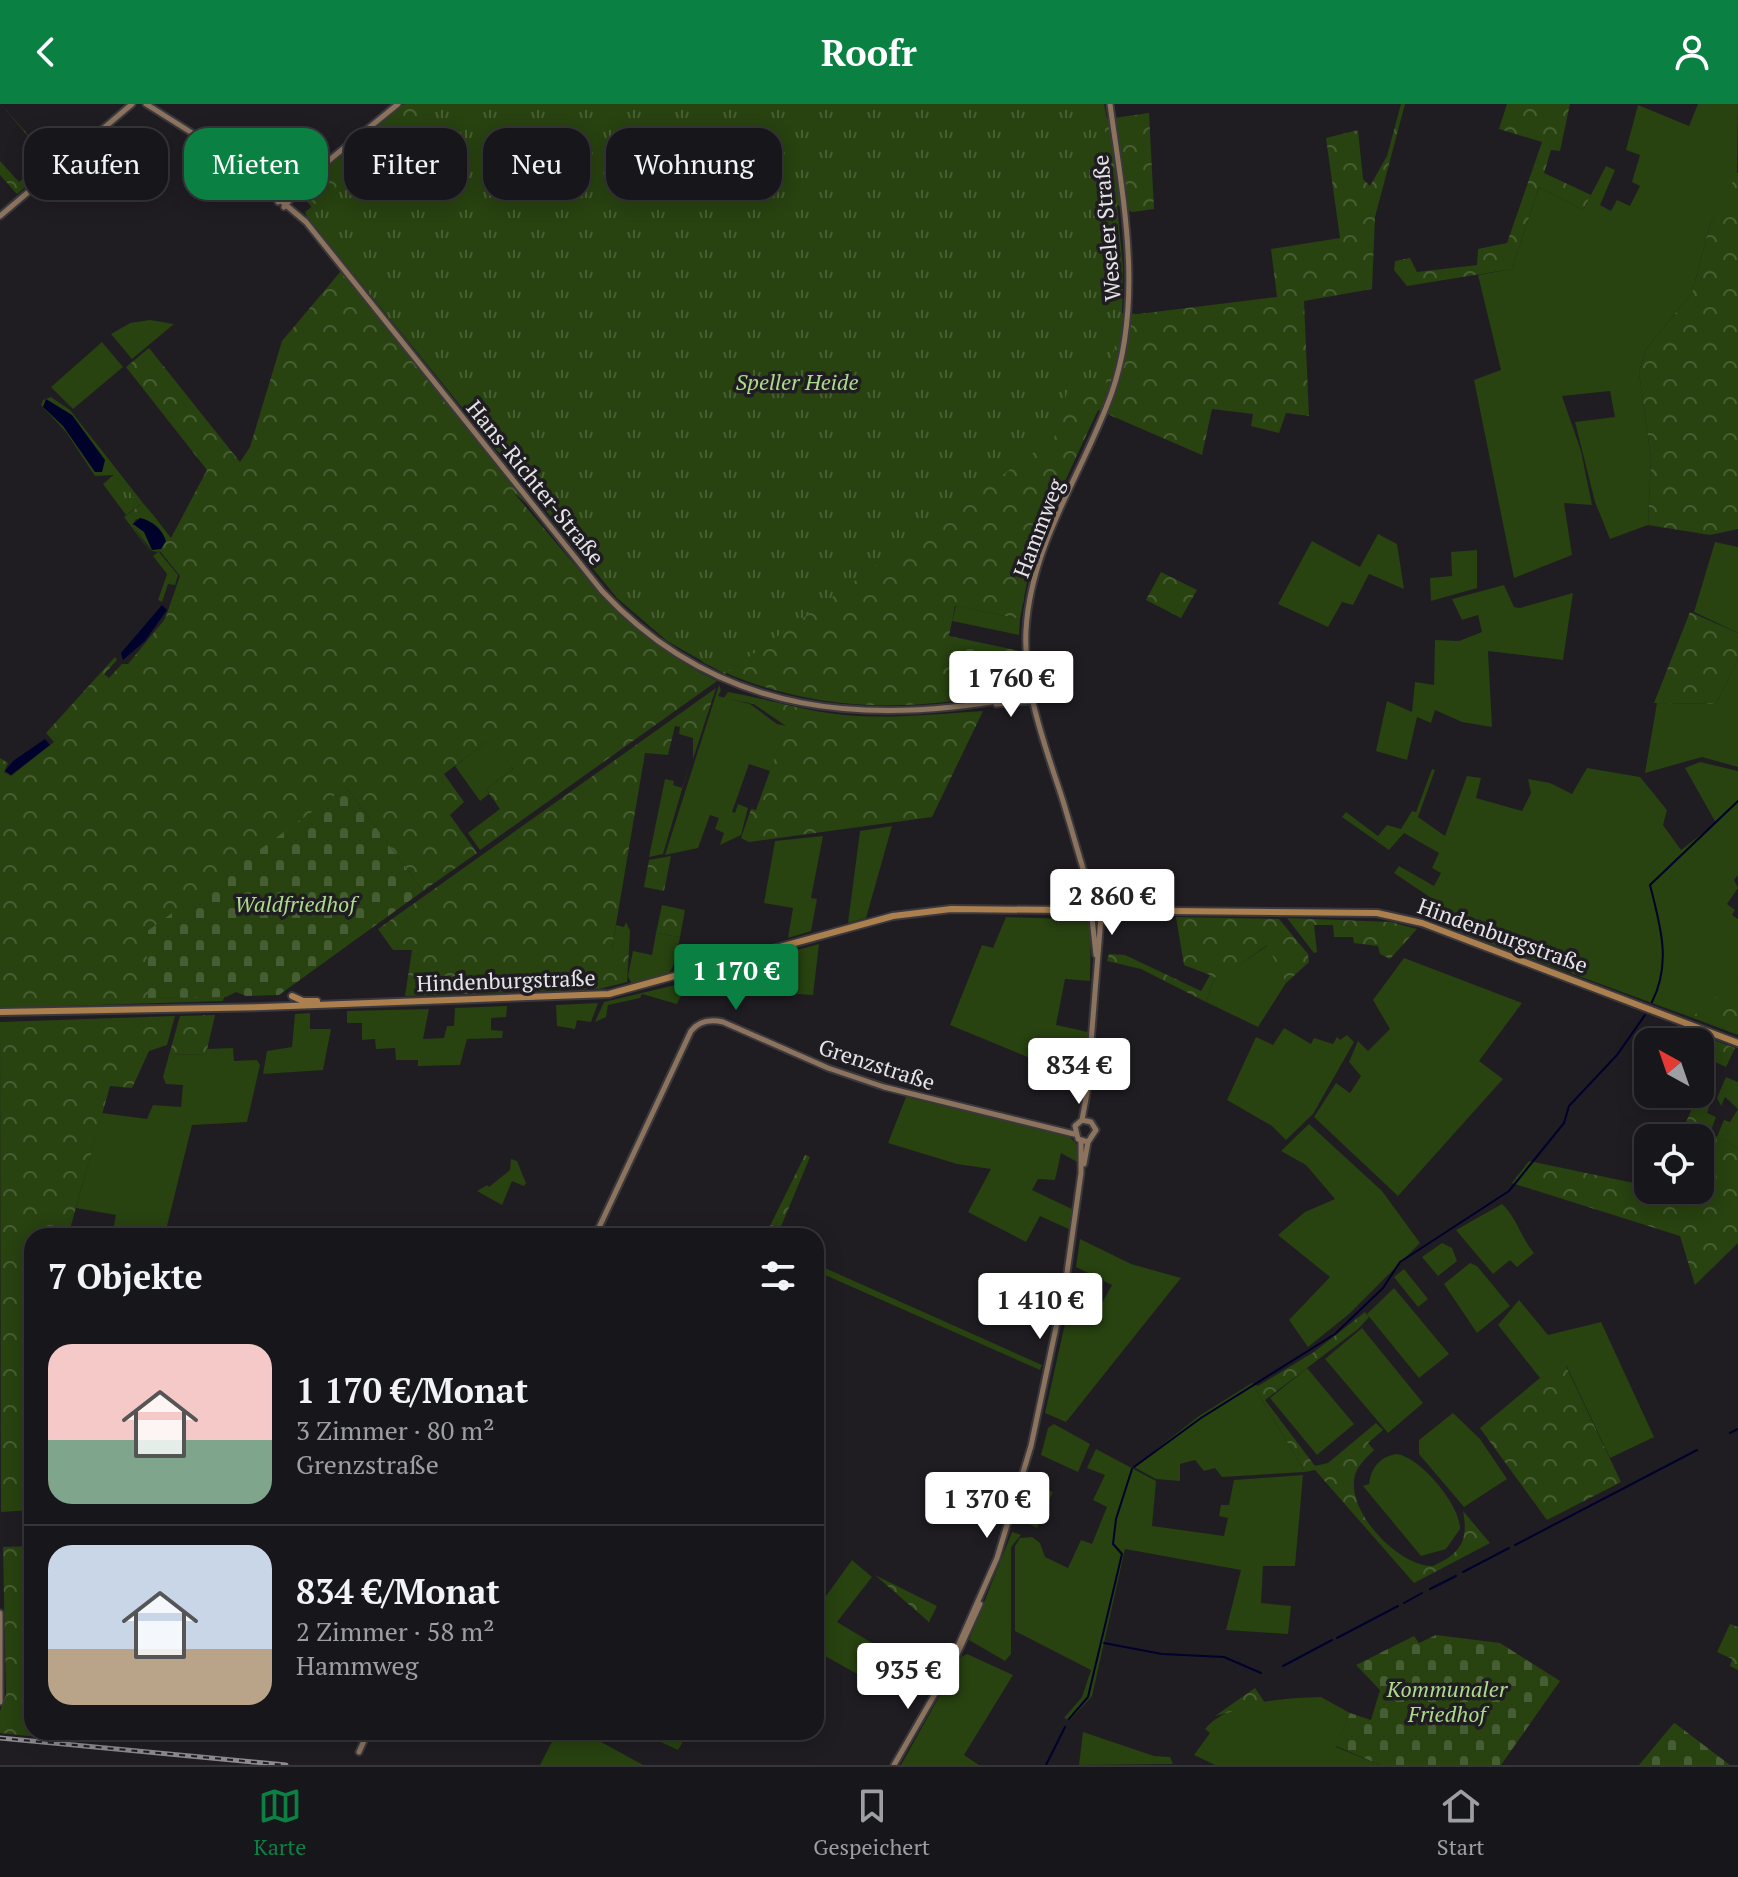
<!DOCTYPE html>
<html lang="de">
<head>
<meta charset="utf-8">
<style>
  body { margin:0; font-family:"PT Serif",serif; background:#201f23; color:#f1f3f6; height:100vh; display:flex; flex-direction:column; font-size:30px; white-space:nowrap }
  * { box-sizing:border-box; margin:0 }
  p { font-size:26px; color:#9e9fa2 }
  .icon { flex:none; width:44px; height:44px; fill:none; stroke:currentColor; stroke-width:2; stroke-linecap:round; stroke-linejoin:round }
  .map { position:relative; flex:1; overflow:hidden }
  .details { position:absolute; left:24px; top:1124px; width:800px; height:512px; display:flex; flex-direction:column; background:#17161a; border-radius:24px; box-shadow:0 4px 20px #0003,0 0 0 2px #363539 }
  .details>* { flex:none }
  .banner { position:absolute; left:24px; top:24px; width:800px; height:72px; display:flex; gap:16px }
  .needle { width:52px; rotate:320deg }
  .buttons { position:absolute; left:1634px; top:924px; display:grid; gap:16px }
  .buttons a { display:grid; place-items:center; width:80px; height:80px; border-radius:16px; background:#17161a; box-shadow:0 4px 20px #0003,0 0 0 2px #363539; font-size:40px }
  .price { position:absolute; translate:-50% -68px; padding:0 18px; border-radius:8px; background:#fff; color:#222; font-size:26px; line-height:52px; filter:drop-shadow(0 2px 4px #0008) }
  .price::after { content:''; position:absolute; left:50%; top:48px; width:24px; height:18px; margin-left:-12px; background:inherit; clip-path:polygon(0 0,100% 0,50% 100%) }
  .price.current { background:#0b8043; color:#fff }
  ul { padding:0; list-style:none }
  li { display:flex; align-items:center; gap:24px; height:200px; padding:0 24px }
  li+li { border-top:2px solid #363539 }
  li span { display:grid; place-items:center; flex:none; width:224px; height:160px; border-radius:24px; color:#555 }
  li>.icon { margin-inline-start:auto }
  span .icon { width:96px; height:96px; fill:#fffc; stroke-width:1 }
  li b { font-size:34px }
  h2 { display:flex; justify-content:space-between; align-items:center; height:96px; padding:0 24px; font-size:34px }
  .pill { padding:0 28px; border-radius:24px; background:#17161a; box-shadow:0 4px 20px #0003,0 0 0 2px #363539; font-size:28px; line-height:72px }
  .pill.current { background:#0b8043; color:#fff }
  header { display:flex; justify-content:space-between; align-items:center; height:104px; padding:0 24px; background:#0b8043; color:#fff; font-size:36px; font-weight:700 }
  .tab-bar { display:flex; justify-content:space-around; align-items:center; height:112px; border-top:2px solid #363539; background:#17161a; font-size:22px; color:#9e9fa2 }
  .tab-bar a { display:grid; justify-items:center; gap:4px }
  .tab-bar .current { color:#0b8043 }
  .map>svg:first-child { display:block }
  .green { fill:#284210 }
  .forest { fill:url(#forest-crowns) }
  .cemetery { fill:url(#cemetery-stones) }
  .park { fill:url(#park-tufts) }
  .water { fill:#00022c }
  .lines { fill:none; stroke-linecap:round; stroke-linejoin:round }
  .stream { stroke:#00022c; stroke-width:2 }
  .secondary-casing { stroke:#3a383c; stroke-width:9 }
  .primary-casing { stroke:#3a383c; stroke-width:10 }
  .secondary { stroke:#8b735e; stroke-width:5 }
  .primary { stroke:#ac7f4e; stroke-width:6 }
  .rail-casing { stroke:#8d8b8f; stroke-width:5 }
  .rail { stroke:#1f1d22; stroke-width:2; stroke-dasharray:6; stroke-linecap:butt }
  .labels { text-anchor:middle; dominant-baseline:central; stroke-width:7; stroke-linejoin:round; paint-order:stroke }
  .street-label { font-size:22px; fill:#e6e4e8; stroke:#1f1d22 }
  .park-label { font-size:22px; font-style:italic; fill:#addb8b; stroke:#1f1d22 }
</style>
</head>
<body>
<header><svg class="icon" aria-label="back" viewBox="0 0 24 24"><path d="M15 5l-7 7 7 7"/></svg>Roofr<svg class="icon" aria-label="person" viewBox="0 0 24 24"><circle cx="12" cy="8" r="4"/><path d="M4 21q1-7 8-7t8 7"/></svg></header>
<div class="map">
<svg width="1738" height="1661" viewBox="0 0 1738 1661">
  <defs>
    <pattern id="forest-crowns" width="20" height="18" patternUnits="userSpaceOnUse" patternTransform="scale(2)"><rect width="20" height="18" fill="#284210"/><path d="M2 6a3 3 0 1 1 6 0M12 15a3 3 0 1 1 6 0" fill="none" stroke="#475d33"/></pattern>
    <pattern id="cemetery-stones" width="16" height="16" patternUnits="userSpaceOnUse" patternTransform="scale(2)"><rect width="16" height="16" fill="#284210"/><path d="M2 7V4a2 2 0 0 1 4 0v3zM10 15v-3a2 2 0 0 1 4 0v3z" fill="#475d33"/></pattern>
    <pattern id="park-tufts" width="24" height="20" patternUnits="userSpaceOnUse" patternTransform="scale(2)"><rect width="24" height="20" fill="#284210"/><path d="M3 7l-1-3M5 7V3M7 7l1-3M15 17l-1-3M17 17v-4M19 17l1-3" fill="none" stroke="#475d33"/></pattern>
  </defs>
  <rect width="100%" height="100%" fill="#1f1d22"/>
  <path class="green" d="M1698 0H1738L1737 73 1710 120 1692 189 1646 245 1639 268 1651 355 1648 421 1610 435 1595 398 1575 318 1615 313 1610 287 1562 292 1581 347 1592 401 1564 399 1572 451 1514 474 1474 276 1501 266 1478 171 1512 165 1539 83 1583 106 1606 62 1615 66 1600 101 1611 107 1617 96 1630 102 1640 82 1632 78 1640 51 1626 46 1638 1 1689 22Z
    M150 216 174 220 132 255 111 230 130 219Z
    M102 238 123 263 73 305 51 283Z
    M51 293 70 306 143 399 140 401 115 371 95 372 66 328 41 301 43 296Z
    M154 412 171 434 159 448 178 471 175 481 168 480 162 498 158 496 167 470 153 452 158 448 152 447 132 421Z
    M1378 430 1397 440 1404 485 1369 470 1353 501 1342 498 1328 523 1278 500 1312 437 1360 463Z
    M1715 438 1738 443V529L1694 508Z
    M1477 446V484L1431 497 1430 474 1452 472 1451 448Z
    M1504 481 1514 503 1520 504 1573 489 1563 556 1488 547 1492 623 1462 618 1435 606 1431 619 1417 613 1407 656 1376 647 1387 597 1412 608 1415 578 1434 581 1435 536 1459 537 1482 528 1478 511 1462 516 1452 495Z
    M956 502 1020 515 1019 531 952 517Z
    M1738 555V663L1702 653 1645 669 1657 599 1716 600Z
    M719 581 721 586 718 592 750 600 777 620 787 622 770 667 749 660 732 708 735 709 738 700 748 704 741 731 720 741 724 729 715 725 719 714 710 711 698 744 665 751Z
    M492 634 513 665 486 685 489 690 480 697 455 662Z
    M691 655 663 750 649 753 665 675 674 677 673 681 682 684Z
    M1700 658 1738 667V771L1734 776 1738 784 1727 800 1735 806 1732 811 1738 815V877L1693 914 1429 817 1440 800 1394 769 1399 762 1434 782 1441 769 1432 764 1439 749 1404 729 1389 746 1342 713 1346 708 1378 732 1387 721 1401 725 1412 707 1416 708 1432 665 1435 666 1418 713 1445 732 1467 672 1481 674 1476 694 1522 707 1531 689 1528 675 1550 679 1572 690 1587 664 1640 673 1667 706 1663 721 1681 746 1716 719 1685 664Z
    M892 722 866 814 848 819 860 727Z
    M823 732 811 794 817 795 811 827 788 834 793 804 764 799 775 737Z
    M1006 813 1091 816 1090 877 1065 875 1056 921 1088 928 1083 976 950 921 982 841 993 844Z
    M626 818 630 827 629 846 616 850 612 844 616 821 624 823Z
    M656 829 680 833C671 876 674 871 632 881L628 872 633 847 652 851Z
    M819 840 813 891 764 888 775 869V852Z
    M1268 841 1286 879 1258 923 1206 898 1215 873 1220 874Z
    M1404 854 1522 899 1479 957 1503 975 1398 1092 1314 1013 1336 979 1350 989 1361 972 1349 958 1358 937 1368 947 1390 925 1373 896Z
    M709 873 706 880C690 881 683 886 677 900L642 890 640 894 608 901 606 913 595 918 604 898Z
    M598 899 591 918 577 916 575 925 557 922 556 901Z
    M507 902 506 913 491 914V926L503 927 502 934 467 935 460 961 418 962V956H396L395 944 376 945 375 935 362 936V919H347V907L429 905 423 935 444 934 447 922H454L455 904Z
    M310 909V925H331L323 966 263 970 267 947 292 943 295 910Z
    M1284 924 1311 940 1314 934 1333 940 1337 933 1340 936 1347 931 1354 938 1313 1010 1286 1036 1272 1022 1227 996 1256 933 1273 941Z
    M233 944 234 957 257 956 260 961 247 1018 192 1021 165 1130 113 1127 116 1111 76 1104 102 1009 147 1015 153 1001 181 1003 183 981 166 980 163 973 169 951 206 950 207 945Z
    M1726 973 1738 978V1044L1717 1033 1724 1016 1730 1018 1738 1005 1725 993 1721 1002 1717 994Z
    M906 993 1067 1030 1079 1043V1059L1061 1049 1055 1076 1038 1075 1032 1086 1074 1106 1071 1126 1040 1112 1026 1138 968 1108 991 1065 957 1060 888 1039Z
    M1309 1020 1382 1087 1420 1139 1349 1210 1308 1243 1289 1216 1330 1173 1278 1131 1305 1108 1335 1095 1306 1061 1281 1047Z
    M511 1055 517 1057 526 1079 524 1082 512 1077 502 1101 477 1087 487 1081 489 1083 510 1066Z
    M1502 1100C1516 1112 1521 1134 1534 1149L1517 1163 1510 1156 1493 1170 1456 1126Z
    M1080 1135 1131 1160 1181 1174 1066 1318 1045 1309 1071 1193 1098 1206 1112 1181 1076 1163Z
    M1442 1139 1452 1144 1457 1157 1438 1172 1422 1153Z
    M1470 1159 1477 1162 1510 1202 1477 1229 1444 1180Z
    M816 1160 1042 1261 1040 1266 816 1167Z
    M1404 1165 1428 1195 1418 1203 1394 1173Z
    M1394 1184 1449 1250 1419 1274 1367 1210Z
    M1519 1196 1548 1231 1601 1218 1654 1333 1610 1354 1566 1261 1540 1274 1498 1221Z
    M1362 1224 1423 1299 1388 1329 1325 1255Z
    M1307 1264 1354 1320 1317 1351 1270 1294Z
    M1252 1279 1305 1368 1222 1373 1215 1364 1204 1367 1195 1356 1180 1360V1377L1156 1375 1134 1363 1199 1312Z
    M1453 1309 1480 1335 1507 1375 1464 1403 1419 1350V1336Z
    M1054 1320 1090 1340 1078 1368 1041 1351 1048 1324Z
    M1096 1345 1156 1377 1152 1422 1224 1432 1228 1414 1219 1412 1221 1401H1229L1234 1376 1303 1371 1295 1462H1263L1261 1499 1291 1502 1288 1530 1226 1526 1241 1466 1125 1445 1092 1592 1070 1616 1064 1614 1082 1593 1091 1566 1015 1527V1442L1020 1434 1032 1433 1040 1439 1045 1453 1068 1464 1081 1436 1092 1440 1107 1403 1093 1396 1105 1371 1087 1364Z
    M1396 1350C1420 1352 1461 1402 1460 1425L1446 1445 1421 1452 1363 1382 1369 1380C1371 1363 1380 1353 1396 1350Z
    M1041 1383 1053 1388 1037 1424 1025 1418Z
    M1012 1428 1021 1431 1011 1443V1550L1005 1557 969 1536Z
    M852 1456 872 1473 837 1518 904 1558 886 1586 816 1547V1506Z
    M967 1550 1013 1571 964 1651 979 1661H901L961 1553Z
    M1321 1593 1350 1609 1336 1643 1380 1661H1215L1194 1651 1210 1629 1205 1625C1228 1597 1285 1594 1321 1593Z
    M557 1628H583L643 1661H540Z
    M639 1628H689L678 1646Z
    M1083 1628 1154 1652 1170 1653 1173 1660 1079 1661Z"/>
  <path class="forest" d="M1 0 51 57 70 42 72 45 17 90 0 71V57L19 78 47 55Z
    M404 0H1104L1107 15 1149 9 1154 105 1132 108 1117 101 1123 163 1122 209 1138 210 1277 193 1271 145 1340 134 1326 34 1358 26 1363 75 1370 82 1387 52 1401 0H1405L1375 113 1372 185 1304 197 1309 312 1286 309 1279 329 1251 322 1253 310 1212 305 1202 351 1098 306 1033 446 1020 515 955 502 949 532 1020 547 1022 586C1001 593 978 594 955 597 866 608 786 599 704 559L298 87Z
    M1507 0H1570L1560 47 1551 46 1544 69 1591 91 1583 106 1539 83 1512 165 1407 182 1394 166 1395 157 1410 154 1417 168 1477 161 1478 145 1507 139 1542 38 1499 25Z
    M1738 68V425L1710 431 1648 421 1651 355 1639 268 1646 245 1692 189 1710 120Z
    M341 167 529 402 513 388C575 460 630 535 717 577L480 746 468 729 500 705 486 685 513 665 491 635 444 670 464 698 450 711 477 749 423 787 346 683 148 894 224 892 223 897 0 904V654L8 659 4 668 11 672 54 638 46 629 115 553 117 556 104 570 109 574 122 560H128L165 515 180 472 159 446 166 435 171 434 207 366 126 263 149 244 240 358 250 343 282 237Z
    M96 376 124 413 143 399 154 412 149 417 136 415 132 421 152 450Z
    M1161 468 1197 486 1181 514 1146 496Z
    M1690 508 1738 529V555L1716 600 1654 599Z
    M716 584 693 655V634L679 630 680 623 675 622 668 651 645 649 612 844 617 849 629 846 627 878 599 885 405 892 412 846H393L378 825Z
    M728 588C764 594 799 606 836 610 885 616 935 610 983 607L932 713 749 738 741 734 751 705 756 706 786 622 754 600 724 594Z
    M671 752 664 787 644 783 649 756Z
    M662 801 685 806 680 833 656 829Z
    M1176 813 1279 815 1308 850 1309 858 1286 879 1267 841 1220 875 1215 873 1206 898 1141 865 1107 857 1109 850 1125 851 1201 887 1210 871 1184 861Z
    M1287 814 1391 818 1417 825 1390 855 1380 850 1378 842 1354 839 1353 833H1334L1333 821H1314L1317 848 1314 849Z
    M1738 877V931L1693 914 1697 908Z
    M215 911 206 950 169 951 180 912Z
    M175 912 167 941 149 947 132 984 110 982 68 1132H32V1406L1 1408 0 918Z
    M1677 922 1735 944 1726 963 1700 951V938H1662Z
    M1698 991 1711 997 1707 1009 1716 1013 1710 1029 1738 1044V1139L1695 1181 1680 1132 1512 1079 1529 1057 1648 1082V1086L1687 1090 1689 1086H1700V1034H1679Z
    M805 1051 810 1053 777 1132H765Z
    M1365 1208 1369 1213 1358 1225 1265 1296 1315 1362 1328 1359 1376 1319 1383 1326 1368 1339 1374 1346C1367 1353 1358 1361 1355 1371 1345 1406 1398 1463 1433 1462 1460 1450 1469 1437 1463 1407L1490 1439 1414 1479 1315 1366 1305 1368 1252 1279 1258 1282 1314 1248Z
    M1565 1260 1621 1378 1547 1416 1480 1324 1540 1274Z
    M32 1442V1504L27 1507 32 1543V1628H48L49 1634 0 1629V1607L6 1591 3 1443Z
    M875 1471 937 1502 929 1518Z
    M1730 1520 1738 1523V1566L1730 1562 1732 1555 1717 1548Z
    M1255 1584 1265 1599 1215 1612Z"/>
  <path class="cemetery" d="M346 683 423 787 279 891 246 892 236 888 226 893 148 894 146 828Z
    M1436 1531 1500 1539 1560 1577 1501 1661H1380L1336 1642 1350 1609 1371 1616 1380 1586 1356 1561 1414 1532 1419 1539Z
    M1674 1619 1676 1620 1730 1661H1639Z"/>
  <path class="park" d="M438 0H1102L1123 185 1121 217 1104 286 1069 281 1054 334 725 570 667 537 617 494 307 113 305 108 410 24C424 20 433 14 438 0Z
    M115 370 140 401 126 411 103 380Z"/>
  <path class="water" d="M46 295 72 311 105 356 102 368H95L63 322 43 303Z
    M140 414C153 417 162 425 166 437L161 445 152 446 144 428 133 420Z
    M162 501 167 506 145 537 123 556 121 549Z
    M45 635 50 641 11 671 5 667 13 657Z"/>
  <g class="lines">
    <path class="stream" d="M1652 898C1672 858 1660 821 1650 781L1738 697
      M1730 1329 1738 1325
      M1134 1363 1201 1314 1335 1230 1383 1184 1400 1158 1509 1087 1564 1019 1569 1002 1617 951 1645 911
      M1515 1441 1697 1346
      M1463 1468 1509 1444
      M1430 1485 1456 1472
      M1404 1499 1422 1489
      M1337 1534 1398 1502
      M1104 1539 1162 1550 1224 1553 1261 1569
      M1283 1562 1332 1536
      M1069 1615 1088 1593 1122 1450 1113 1440 1116 1415 1132 1365
      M1046 1661 1065 1623"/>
    <g class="secondary-casing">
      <path id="secondary" d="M146 0 227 51 306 118 602 487C720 614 871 623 1031 591
        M260 73 282 88 292 83
        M278 98 398 0
        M284 103 299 85
        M0 112 132 0
        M996 600 1032 597
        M1091 805 1096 851
        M1096 807C1084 770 1074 733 1063 697 1045 641 1023 586 1026 526 1031 438 1084 368 1112 288 1144 194 1123 96 1110 0
        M1082 1016 1087 989 1101 813 1090 778
        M1084 1060 1088 1038 1096 1026 1091 1018 1082 1016 1075 1022 1078 1035 1088 1038
        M595 1132 691 927C699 917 710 915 723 918L828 964 884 983 1074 1030
        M0 1509V1598
        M947 1567 997 1454 1031 1342 1066 1176 1081 1069V1037
        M359 1648 368 1628
        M894 1661 955 1555 980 1500"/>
    </g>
    <g class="primary-casing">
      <path id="primary" d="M292 892 303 897H317
        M0 908 263 903 609 890 893 812 951 805 1377 809 1422 819 1738 939"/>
    </g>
    <use href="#secondary" class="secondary"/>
    <use href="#primary" class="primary"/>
    <g class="rail-casing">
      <path id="rail" d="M0 1634 286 1661"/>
    </g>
    <use href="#rail" class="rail"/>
  </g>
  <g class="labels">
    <g class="street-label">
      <text transform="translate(1106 124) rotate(-95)">Weseler Straße</text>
      <text transform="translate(536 378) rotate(51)">Hans-Richter-Straße</text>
      <text transform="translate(1038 424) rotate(-69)">Hammweg</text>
      <text transform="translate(1503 831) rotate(20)">Hindenburgstraße</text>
      <text transform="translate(506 876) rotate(-2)">Hindenburgstraße</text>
      <text transform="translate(877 960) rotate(18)">Grenzstraße</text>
    </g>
    <g class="park-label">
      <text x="797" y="277">Speller Heide</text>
      <text x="295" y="799">Waldfriedhof</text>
      <text x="1447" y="1584">Kommunaler<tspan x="1447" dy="25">Friedhof</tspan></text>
    </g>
  </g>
</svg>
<div class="buttons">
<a><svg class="needle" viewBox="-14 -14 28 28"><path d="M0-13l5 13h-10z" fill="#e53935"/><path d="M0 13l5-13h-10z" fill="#9e9fa2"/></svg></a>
<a><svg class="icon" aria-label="locate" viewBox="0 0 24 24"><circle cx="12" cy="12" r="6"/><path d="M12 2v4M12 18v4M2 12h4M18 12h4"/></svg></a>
</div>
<b class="price" style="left:1011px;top:615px">1 760 €</b>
<b class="price" style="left:1112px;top:833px">2 860 €</b>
<b class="price current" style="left:736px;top:908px">1 170 €</b>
<b class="price" style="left:1079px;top:1002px">834 €</b>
<b class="price" style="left:1040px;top:1237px">1 410 €</b>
<b class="price" style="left:987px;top:1436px">1 370 €</b>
<b class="price" style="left:908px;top:1607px">935 €</b>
<div class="banner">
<a class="pill">Kaufen</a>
<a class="pill current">Mieten</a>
<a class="pill">Filter</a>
<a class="pill">Neu</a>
<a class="pill">Wohnung</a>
</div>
<section class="details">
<h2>7 Objekte<svg class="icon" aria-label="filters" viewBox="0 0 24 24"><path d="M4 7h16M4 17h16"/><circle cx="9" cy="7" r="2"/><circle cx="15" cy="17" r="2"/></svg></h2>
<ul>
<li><span style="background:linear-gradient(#f6c9c9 60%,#7fa58c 0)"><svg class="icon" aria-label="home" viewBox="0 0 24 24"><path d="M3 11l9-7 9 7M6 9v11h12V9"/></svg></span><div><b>1 170 €/Monat</b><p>3 Zimmer · 80 m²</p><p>Grenzstraße</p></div></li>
<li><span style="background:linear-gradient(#c9d6e8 65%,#b9a48a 0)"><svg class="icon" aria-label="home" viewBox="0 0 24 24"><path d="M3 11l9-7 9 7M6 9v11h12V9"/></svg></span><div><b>834 €/Monat</b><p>2 Zimmer · 58 m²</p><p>Hammweg</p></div></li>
</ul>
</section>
</div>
<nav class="tab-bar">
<a class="current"><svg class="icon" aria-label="map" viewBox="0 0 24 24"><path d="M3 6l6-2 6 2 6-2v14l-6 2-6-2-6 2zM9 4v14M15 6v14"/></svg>Karte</a>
<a><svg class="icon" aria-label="saved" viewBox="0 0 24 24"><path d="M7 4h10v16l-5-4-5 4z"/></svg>Gespeichert</a>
<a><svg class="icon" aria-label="home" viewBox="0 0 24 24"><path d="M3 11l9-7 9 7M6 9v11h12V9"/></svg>Start</a>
</nav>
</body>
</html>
